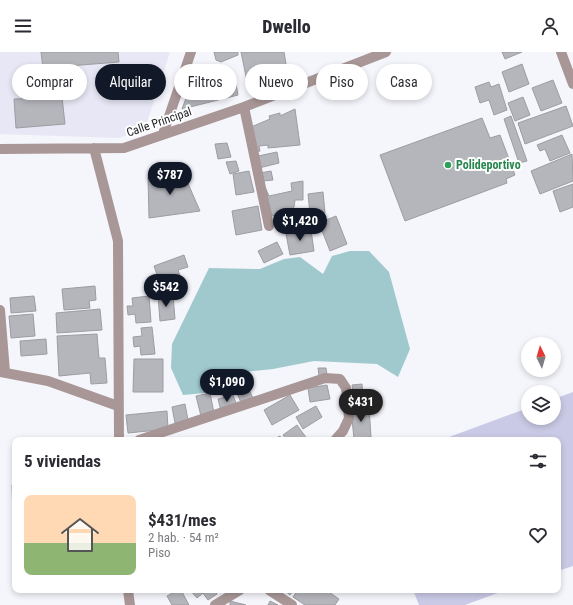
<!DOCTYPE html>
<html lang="es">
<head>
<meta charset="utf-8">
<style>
  body { margin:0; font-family:"Roboto Condensed",sans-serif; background:#f7f7f7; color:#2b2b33; height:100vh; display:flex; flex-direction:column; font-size:15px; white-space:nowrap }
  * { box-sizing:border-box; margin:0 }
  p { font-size:13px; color:#7c7c81 }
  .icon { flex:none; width:22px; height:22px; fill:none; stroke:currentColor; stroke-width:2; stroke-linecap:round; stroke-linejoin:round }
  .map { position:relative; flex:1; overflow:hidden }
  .drawer { position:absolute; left:12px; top:385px; width:549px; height:156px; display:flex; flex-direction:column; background:#fff; border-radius:8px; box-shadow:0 2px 6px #0003 }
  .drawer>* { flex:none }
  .guide { position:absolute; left:12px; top:12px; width:549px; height:36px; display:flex; gap:8px }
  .needle { width:26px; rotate:355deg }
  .tools { position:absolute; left:521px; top:285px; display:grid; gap:8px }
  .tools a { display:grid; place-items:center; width:40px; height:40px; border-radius:50%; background:#fff; box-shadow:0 2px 6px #0003; font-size:20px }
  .price { position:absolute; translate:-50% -34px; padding:0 9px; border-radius:14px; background:#111827; color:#fff; font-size:13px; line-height:26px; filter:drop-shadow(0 1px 2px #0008) }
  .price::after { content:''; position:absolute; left:50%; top:24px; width:12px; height:9px; margin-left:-6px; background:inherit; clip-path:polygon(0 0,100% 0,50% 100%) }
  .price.selected { background:#222; color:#fff }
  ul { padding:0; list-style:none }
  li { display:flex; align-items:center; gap:12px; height:100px; padding:0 12px }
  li+li { border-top:1px solid #e1e1e2 }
  li span { display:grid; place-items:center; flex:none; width:112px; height:80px; border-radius:8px; color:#555 }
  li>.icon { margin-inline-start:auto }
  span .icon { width:48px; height:48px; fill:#fffc; stroke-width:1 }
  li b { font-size:17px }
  h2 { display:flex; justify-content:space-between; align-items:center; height:48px; padding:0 12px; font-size:17px }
  .tag { padding:0 14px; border-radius:18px; background:#fff; box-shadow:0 2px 6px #0003; font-size:14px; line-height:36px }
  .tag.selected { background:#111827; color:#fff }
  header { display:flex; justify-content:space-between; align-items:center; height:52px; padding:0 12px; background:#fff; font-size:18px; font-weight:800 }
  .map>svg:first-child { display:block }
  .built { fill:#e7e7f5 }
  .green { fill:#cbcae6 }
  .water { fill:#a0c9cd }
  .building { fill:#b5b5bc; stroke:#9c9ca2 }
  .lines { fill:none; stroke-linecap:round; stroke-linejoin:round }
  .minor { stroke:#a89796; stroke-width:10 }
  .leisure-dot { fill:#2e9e5b; stroke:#fff; stroke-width:1.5 }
  .labels { text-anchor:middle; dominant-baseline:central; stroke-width:4; stroke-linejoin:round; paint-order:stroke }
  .street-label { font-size:12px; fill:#232326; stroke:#fff }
  .leisure-label { font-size:12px; font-weight:bold; fill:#27864d; stroke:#fff; text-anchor:start }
</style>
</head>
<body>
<header><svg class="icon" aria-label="menu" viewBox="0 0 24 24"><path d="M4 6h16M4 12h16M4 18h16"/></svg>Dwello<svg class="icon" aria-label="person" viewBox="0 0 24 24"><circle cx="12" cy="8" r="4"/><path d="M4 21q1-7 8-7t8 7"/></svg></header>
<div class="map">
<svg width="573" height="553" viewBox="0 0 573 553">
  <rect width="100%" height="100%" fill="#f5f5fc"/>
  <path class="built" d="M0 0H170L145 76 119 86 0 82Z"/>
  <path class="green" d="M573 340V514L558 519V388H441L528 356V366H554V347Z
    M413 538H506L465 553H419Z"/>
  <path class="water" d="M350 199H369L389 220 410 297 398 325 377 312 314 309 273 317 233 321 217 340 183 343 171 316 172 292 209 216 260 217 284 207 300 205 323 222 332 204Z"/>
  <path class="building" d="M41 0H118L119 10 43 16Z
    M214 0H238V3L221 10 216 8Z
    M241 0H284L286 12 291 17 292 24 272 28V35L249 39Z
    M502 0H522L505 7Z
    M522 12 529 32 509 40 502 20Z
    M235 26 238 43 182 57 189 38Z
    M553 28 562 51 541 59 532 36Z
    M489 30 491 35 499 32 507 58 494 63 489 48 480 51 475 35Z
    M62 45 65 72 16 76 14 47Z
    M523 45 530 63 515 69 508 51Z
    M566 54 573 74 525 92 518 71Z
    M295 57 300 93 268 96V93L259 94 260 99 256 100 251 75 270 67 269 64 280 61V64Z
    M511 64 527 109 519 111 504 67Z
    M482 66 490 86 500 83 515 123 506 127 507 131 405 169 380 103Z
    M562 83 570 101 550 109 545 97 540 99 537 93Z
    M227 91 231 105 218 107 215 92Z
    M277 100 279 111 259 116 258 104Z
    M572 102 573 129 540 142 531 119Z
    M236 109 239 119 230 122 226 110Z
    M249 119 254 140 236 143 233 122Z
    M271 119 273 128 263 129 260 121Z
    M183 120 200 159 149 166 148 125Z
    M303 129V148H295L294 155 291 159 272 164 265 135 269 144 292 139 291 131Z
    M573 132V155L560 160 553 139Z
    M323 140 325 161 310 162 308 142Z
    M258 154 262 178 236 183 232 159Z
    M336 164 347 192 330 199 319 171Z
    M311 178 314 199 290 203 286 182Z
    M277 190 283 202 264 211 258 199Z
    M184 203 188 215 178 218 181 227 161 234 154 214Z
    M95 234 96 248 89 249 90 256 64 258 62 237Z
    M173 243 175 267 160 269 158 244Z
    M34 244 36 259 11 261 10 246Z
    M149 244 151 270 136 271 135 262 128 263 127 254H133L132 246Z
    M100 257 102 278 57 281 56 261Z
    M33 262 35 284 11 286 9 264Z
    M152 275 155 302 141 303 140 294 134 295 133 285 142 284 141 276Z
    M97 282 99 306H105L107 331 91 332 90 321 59 324 57 284Z
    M46 287 47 302 21 304 20 289Z
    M134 307H163V340H133Z
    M318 316H326L327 323 319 324Z
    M362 332 363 347 354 348 352 333Z
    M327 333 330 347 310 350 308 336Z
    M248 336 254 348 242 353 237 341Z
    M210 341 214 361 201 364 196 344Z
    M233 343 237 354 221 359 218 347Z
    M290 343 299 358 272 373 264 358Z
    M185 352 188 368 175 371 172 355Z
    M316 354 322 365 303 377 296 365Z
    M369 355 371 385 354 387 351 356Z
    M167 359 168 377 128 381 126 363Z
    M297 373 308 388H287L283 383Z
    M280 384 282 388H273Z
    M12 433H15V499H14Z
    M178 538H181L189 553H172L167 544Z
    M190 538H214L217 542 208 548 203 541 197 546Z
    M284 538H293L290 543Z
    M298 538H326L339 547 335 553H305L293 545Z
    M230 549 246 553H230Z
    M270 549 278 553H268Z"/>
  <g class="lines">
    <path class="minor" d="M561 0 573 32
      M244 55 269 174
      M163 82 191 0
      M94 96 118 189 119 388
      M0 97 124 96 244 55 386 0
      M0 258 5 320
      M0 320 48 329 118 354
      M139 388 325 326 340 327 346 336 349 366 343 379 335 388
      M128 538 130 553
      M269 538 292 553
      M215 553 240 538"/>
  </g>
  <circle class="leisure-dot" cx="448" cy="113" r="4"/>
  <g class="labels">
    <g class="street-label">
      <text transform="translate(159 70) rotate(-19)">Calle Principal</text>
    </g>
    <g class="leisure-label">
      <text x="456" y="113">Polideportivo</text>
    </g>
  </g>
</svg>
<div class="tools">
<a><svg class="needle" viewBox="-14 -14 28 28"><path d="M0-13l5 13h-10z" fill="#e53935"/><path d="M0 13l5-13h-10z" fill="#7c7c81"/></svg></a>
<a><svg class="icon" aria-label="layers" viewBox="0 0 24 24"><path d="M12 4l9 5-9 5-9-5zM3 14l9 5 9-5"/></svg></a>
</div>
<b class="price" style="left:170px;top:144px">$787</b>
<b class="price" style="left:300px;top:190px">$1,420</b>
<b class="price" style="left:166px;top:256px">$542</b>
<b class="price" style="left:227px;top:351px">$1,090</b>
<b class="price selected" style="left:361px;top:371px">$431</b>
<div class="guide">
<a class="tag">Comprar</a>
<a class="tag selected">Alquilar</a>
<a class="tag">Filtros</a>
<a class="tag">Nuevo</a>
<a class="tag">Piso</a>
<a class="tag">Casa</a>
</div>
<section class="drawer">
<h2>5 viviendas<svg class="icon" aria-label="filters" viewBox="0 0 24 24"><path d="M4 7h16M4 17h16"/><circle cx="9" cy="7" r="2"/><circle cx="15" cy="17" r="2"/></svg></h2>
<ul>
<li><span style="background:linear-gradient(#ffd9b3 60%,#8fb573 0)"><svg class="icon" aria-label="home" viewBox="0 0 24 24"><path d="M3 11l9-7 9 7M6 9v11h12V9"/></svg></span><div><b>$431/mes</b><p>2 hab. · 54 m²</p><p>Piso</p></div><svg class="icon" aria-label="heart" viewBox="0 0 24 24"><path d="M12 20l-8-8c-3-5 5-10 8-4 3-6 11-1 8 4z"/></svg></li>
</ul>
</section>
</div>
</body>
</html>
